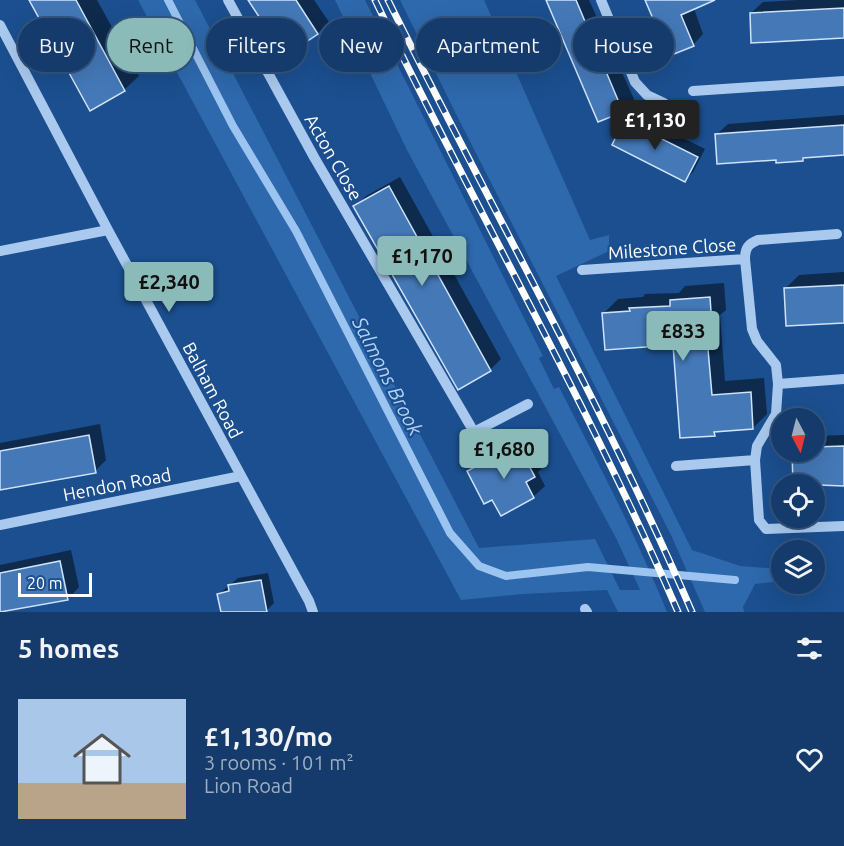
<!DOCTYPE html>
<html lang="en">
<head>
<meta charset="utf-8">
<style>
  body { margin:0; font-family:Ubuntu,sans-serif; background:#1d4271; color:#f1f3f6; height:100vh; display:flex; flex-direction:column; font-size:22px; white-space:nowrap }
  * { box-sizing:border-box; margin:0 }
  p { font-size:20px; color:#9dadc1 }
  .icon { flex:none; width:33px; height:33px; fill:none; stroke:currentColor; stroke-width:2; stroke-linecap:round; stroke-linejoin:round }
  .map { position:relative; height:612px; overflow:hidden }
  .panel { display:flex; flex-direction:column; background:#143b6b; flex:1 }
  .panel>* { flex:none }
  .top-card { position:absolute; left:18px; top:18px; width:808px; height:54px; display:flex; gap:12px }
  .needle { width:39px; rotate:173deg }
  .buttons { position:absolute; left:771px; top:408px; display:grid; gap:12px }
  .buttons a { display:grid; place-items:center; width:54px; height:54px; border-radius:50%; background:#143b6b; box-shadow:0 6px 24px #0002,0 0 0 2px #33557e; font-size:30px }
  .scale { position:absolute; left:18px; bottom:15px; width:74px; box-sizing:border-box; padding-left:6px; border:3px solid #fff; border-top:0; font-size:16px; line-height:21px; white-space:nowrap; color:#fff; -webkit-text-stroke:4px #1b4f8f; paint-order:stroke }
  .price { position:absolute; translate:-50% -51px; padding:0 14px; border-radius:6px; background:#8bbbb9; color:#111; font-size:20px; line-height:39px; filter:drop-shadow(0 2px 3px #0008) }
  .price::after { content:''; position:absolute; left:50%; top:36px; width:18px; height:14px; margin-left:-9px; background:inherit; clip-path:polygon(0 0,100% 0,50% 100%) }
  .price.active { background:#222; color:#fff }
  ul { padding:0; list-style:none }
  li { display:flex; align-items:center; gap:18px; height:150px; padding:0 18px }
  li span { display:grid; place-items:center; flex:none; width:168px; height:120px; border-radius:0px; color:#555 }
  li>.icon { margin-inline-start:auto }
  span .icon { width:72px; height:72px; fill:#fffc; stroke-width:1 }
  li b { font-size:26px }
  h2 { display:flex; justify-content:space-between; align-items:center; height:72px; padding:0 18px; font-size:26px }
  .tag { padding:0 21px; border-radius:27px; background:#143b6b; box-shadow:0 6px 24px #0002,0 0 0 2px #33557e; font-size:21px; line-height:54px }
  .tag.active { background:#8bbbb9; color:#111 }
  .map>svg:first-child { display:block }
  .green { fill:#2e69ad }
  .shadow { fill:#0007 }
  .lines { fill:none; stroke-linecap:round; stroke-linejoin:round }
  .stream { stroke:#9cc4f0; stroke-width:8 }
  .building { fill:#4478b7; stroke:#cfe3fa; stroke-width:1.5 }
  .minor { stroke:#a9c9ee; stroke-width:10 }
  .rail-casing { stroke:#fff; stroke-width:7 }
  .rail { stroke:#1b4f8f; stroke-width:4.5; stroke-dasharray:14; stroke-linecap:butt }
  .labels { text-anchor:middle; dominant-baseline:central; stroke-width:4.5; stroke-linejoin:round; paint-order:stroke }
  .street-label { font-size:18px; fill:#fff; stroke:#1b4f8f }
  .water-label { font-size:20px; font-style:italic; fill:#b5d3f5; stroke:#1b4f8f }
</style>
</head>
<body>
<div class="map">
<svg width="844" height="612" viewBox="0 0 844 612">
  <rect width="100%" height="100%" fill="#1b4f8f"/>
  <path class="green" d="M138 0H195L479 548 595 539 620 590H640L616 538 407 150 335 0H365L543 356 539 358 554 389 559 387C597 461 636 535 667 612H618L607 590 523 594 461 600Z
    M400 0H484L590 240 609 235V251L556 276 692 550 740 566 781 569V581L755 584 743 607 744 612H705L671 535 456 114Z"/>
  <path class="shadow" d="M31 0H97L139 76 124 90 90 109Z
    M250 0H314L329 22 318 33Z
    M547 0H589L634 99 623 110 599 121Z
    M647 0H691L703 34 693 45Z
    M798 0H844V36L751 13 763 2Z
    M633 113 705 149 693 172 685 180 625 121Z
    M844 115V153L807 156 803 160 777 158 716 135 728 124Z
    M400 177 501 359 490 370 355 207 366 196Z
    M844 272V322L785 289 799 275Z
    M724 283 726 310 720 315 725 381 764 378 767 414 753 428 718 430 714 434 674 343 604 313 618 299 643 297 645 294 679 293 685 286Z
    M100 424 106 460 95 471 0 489V443Z
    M530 435 545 465 538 472 545 486 533 497 469 472 480 460Z
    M844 435V484H794L793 452H814V436Z
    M71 550 79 587 68 599 0 612V565Z
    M268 573 274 603 266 611 237 612 219 594 238 578Z"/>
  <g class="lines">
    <path class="stream" d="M168 0 233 126 296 231 450 533 479 566 506 576 588 567 735 580"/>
  </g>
  <path class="building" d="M29 0H76L125 91 90 111Z
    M248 0H296L318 34 285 56Z
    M546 0H576L623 112 598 122Z
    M645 0H715L681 15 694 46 669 56Z
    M844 8V38L751 43 750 13Z
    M624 120 698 157 685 182 612 145Z
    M844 125V155L803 158V161L776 163V160L717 164 715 134Z
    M389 186 491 371 458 390 353 206Z
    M844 285V323L786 326 784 288Z
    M710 297 712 326H706L712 395 751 392 753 429 714 432 715 436 680 438 673 345 605 350 602 313 630 311 629 308 670 306V300Z
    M89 435 96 473 0 490V451Z
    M518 445 535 477 526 482 534 498 501 516 492 500 484 504 467 471Z
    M844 446V486L793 484 792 452H814V447Z
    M60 561 68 600 0 612V573Z
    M261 580 267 612H221L217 594 229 591 228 585Z"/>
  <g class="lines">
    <path class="minor" d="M228 0 314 157 474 432 528 404
      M601 0 635 82 647 95 664 103
      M0 25 108 230 309 601 313 612
      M693 91 844 81
      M0 251 108 230
      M745 259C745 248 748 244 758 240L837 234
      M582 270 745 259 752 329 757 341 776 365 778 384 844 379
      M778 384 776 414 757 446 755 460 759 520 766 529 844 526
      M676 466 755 460
      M0 525 241 476
      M585 609 587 612"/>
    <g class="rail-casing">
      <path id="rail" d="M375 0C473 205 588 403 678 612
        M388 0C489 204 602 403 692 612"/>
    </g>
    <use href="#rail" class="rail"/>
  </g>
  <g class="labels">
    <g class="street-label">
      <text transform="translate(334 157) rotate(60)">Acton Close</text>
      <text transform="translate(672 248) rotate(-4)">Milestone Close</text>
      <text transform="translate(213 390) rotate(62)">Balham Road</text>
      <text transform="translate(117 484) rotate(-11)">Hendon Road</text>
    </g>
    <g class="water-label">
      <text transform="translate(388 376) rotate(63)">Salmons Brook</text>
    </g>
  </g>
</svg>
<div class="buttons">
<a><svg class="needle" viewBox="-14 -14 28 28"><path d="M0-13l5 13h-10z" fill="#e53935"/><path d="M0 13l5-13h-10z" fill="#9dadc1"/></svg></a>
<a><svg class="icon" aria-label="locate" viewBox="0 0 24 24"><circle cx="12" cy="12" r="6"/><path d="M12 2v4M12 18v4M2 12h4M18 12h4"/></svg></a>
<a><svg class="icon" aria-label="layers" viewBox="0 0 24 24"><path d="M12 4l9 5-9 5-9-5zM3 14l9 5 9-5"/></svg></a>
</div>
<div class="scale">20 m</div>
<b class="price active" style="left:655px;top:151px">£1,130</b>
<b class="price" style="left:422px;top:287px">£1,170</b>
<b class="price" style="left:169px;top:313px">£2,340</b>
<b class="price" style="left:683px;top:362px">£833</b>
<b class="price" style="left:504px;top:480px">£1,680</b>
<div class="top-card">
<a class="tag">Buy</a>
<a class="tag active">Rent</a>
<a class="tag">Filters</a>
<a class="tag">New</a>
<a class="tag">Apartment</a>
<a class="tag">House</a>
</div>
</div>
<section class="panel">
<h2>5 homes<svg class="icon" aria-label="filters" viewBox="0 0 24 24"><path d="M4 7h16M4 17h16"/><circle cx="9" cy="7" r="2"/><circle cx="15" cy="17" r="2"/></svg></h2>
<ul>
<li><span style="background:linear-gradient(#a9c7e8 70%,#b9a48a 0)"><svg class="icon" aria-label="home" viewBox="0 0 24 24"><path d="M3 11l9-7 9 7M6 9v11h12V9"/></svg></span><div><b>£1,130/mo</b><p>3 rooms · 101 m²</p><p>Lion Road</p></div><svg class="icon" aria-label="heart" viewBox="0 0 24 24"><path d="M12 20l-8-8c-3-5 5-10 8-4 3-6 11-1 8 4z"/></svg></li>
</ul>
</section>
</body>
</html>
